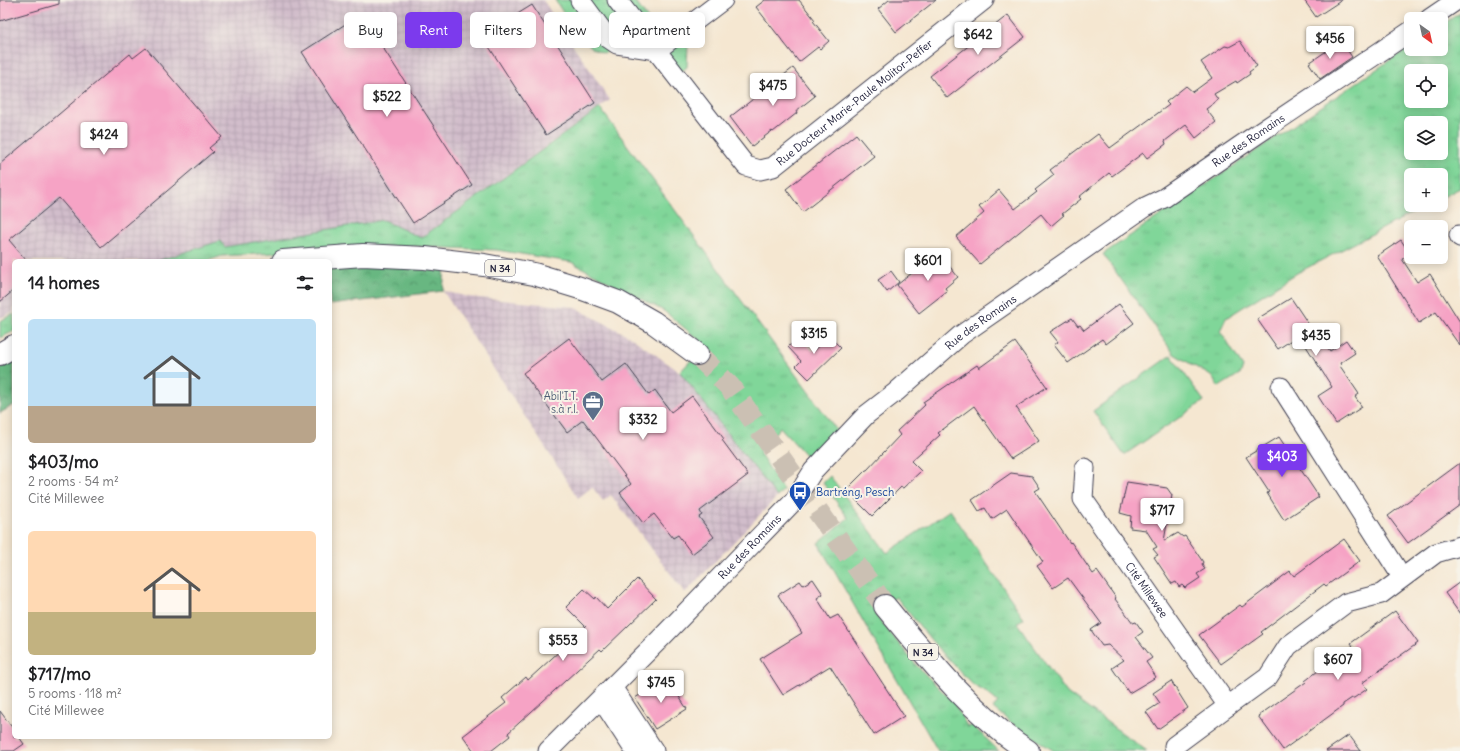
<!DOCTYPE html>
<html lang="en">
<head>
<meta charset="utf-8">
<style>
  body { margin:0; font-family:Delius,sans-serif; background:#f2f2f2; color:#202124; height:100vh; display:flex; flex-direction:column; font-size:15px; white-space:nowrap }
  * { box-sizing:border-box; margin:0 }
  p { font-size:13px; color:#757577 }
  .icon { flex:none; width:22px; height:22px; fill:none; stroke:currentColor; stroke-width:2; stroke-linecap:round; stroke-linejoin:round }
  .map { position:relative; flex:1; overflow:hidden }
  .panel { position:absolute; left:12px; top:259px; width:320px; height:480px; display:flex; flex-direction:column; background:#fff; border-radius:6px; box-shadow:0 2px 10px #0003 }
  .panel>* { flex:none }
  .hud { position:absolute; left:344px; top:12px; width:380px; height:36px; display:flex; gap:8px }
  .needle { width:26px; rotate:147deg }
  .buttons { position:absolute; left:1404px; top:12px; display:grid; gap:8px }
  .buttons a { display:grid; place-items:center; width:44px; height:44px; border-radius:6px; background:#fff; box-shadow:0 2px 10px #0003; font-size:20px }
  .price { position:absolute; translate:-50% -34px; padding:0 9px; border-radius:4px; background:#fff; color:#222; font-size:13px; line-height:26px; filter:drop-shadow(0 1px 2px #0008) }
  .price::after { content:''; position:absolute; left:50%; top:24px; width:12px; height:9px; margin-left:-6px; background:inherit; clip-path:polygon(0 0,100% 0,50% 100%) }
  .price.on { background:#7c3aed; color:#fff }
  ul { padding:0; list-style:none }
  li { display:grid; align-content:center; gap:8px; height:212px; padding:0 16px }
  li span { display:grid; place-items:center; height:124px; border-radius:6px; color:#555 }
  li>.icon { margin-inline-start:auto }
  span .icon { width:72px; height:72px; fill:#fffc; stroke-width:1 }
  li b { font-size:17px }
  h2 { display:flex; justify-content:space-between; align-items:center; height:48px; padding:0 16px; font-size:17px }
  .tag { padding:0 14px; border-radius:6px; background:#fff; box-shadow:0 2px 10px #0003; font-size:14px; line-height:36px }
  .tag.on { background:#7c3aed; color:#fff }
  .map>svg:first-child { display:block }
  .industrial { fill:url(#industrial-grid) }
  .grass { fill:url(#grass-tufts); stroke:#517c6a; fill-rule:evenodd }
  .forest { fill:url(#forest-crowns); stroke:#456c5e }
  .park { fill:#80d699; stroke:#517c6a }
  .building { fill:#f6a3c5 }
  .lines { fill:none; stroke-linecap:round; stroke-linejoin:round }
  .primary-tunnel { stroke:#cbc0b3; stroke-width:22; stroke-dasharray:22 11; stroke-linecap:butt }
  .street-casing { stroke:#424052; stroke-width:21 }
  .primary-casing { stroke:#424052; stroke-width:24 }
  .street { stroke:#fff; stroke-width:19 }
  .primary { stroke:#fff; stroke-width:22 }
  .labels { text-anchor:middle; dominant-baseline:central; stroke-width:4; stroke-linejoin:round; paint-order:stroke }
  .shield { fill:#f7f3e8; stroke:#62616f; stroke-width:1 }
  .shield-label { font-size:10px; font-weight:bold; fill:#22223b }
  .street-label { font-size:11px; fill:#22223b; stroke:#f7f3e8 }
  .service-label { font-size:11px; fill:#4e5e75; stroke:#f7f3e8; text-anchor:end }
  .transit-label { font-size:11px; fill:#164399; stroke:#f7f3e8; text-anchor:start }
</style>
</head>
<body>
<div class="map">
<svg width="1460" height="751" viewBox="0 0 1460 751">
  <defs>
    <pattern id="industrial-grid" width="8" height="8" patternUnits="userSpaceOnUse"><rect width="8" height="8" fill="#d1bdcb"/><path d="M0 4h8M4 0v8" fill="none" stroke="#b3a2af"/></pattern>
    <pattern id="grass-tufts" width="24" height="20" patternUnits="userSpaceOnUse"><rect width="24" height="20" fill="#80d699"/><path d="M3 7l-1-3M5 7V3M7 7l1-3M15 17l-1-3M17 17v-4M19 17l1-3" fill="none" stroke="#6eb785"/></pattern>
    <pattern id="forest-crowns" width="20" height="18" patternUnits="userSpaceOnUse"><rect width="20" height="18" fill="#68b781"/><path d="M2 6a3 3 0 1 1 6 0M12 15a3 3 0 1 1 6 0" fill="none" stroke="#55946b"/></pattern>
  </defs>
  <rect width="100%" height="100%" fill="#f7f3e8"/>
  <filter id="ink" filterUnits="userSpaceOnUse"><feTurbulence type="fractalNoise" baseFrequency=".025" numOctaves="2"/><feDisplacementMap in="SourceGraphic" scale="8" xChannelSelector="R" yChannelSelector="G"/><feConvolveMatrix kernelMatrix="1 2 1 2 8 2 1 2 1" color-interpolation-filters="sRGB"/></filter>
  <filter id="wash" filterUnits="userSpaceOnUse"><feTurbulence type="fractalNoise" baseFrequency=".012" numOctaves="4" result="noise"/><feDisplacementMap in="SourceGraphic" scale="16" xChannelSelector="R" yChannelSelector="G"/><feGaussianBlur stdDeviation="0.9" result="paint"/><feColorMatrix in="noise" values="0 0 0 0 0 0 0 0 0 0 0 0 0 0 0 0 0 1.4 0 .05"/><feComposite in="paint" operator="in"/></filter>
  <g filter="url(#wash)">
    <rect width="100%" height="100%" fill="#f5e7d1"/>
    <path class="industrial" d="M0 0H543L610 100 420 238 383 220 225 247 220 241 157 261H14V312L0 318Z
      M443 291 469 297 574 307 629 336 680 372 777 497 685 593 611 495 603 501 592 487 578 498Z"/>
    <path class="grass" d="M555 0H634L649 20 672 22 688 44 687 67 676 76 657 50 617 44 604 53 592 48 564 14Z
      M1460 13V188L1441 198V175H1411V205H1428L1297 273 1226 318 1220 331 1243 367 1241 373 1219 387 1211 376 1174 354 1103 254 1411 46V49H1441V25ZM1411 71H1441V101H1411ZM1411 123H1441V153H1411Z
      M600 108 838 432 810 460 780 427 759 452 783 490 777 497 680 372 697 354 699 340 664 311 571 262 497 250 404 246 222 256 207 261H157L220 241 225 247 383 220 421 238Z
      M14 314V331L0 338V321Z
      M830 476 887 553 950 510 1024 618 1017 623 1067 693 1147 751H1054L1014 725 993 708 998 702 987 693 973 685 936 646 896 597 874 613 917 666 954 703 968 728 972 725 999 751H938L818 543 848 518 823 483Z"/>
    <path class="forest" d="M382 265 445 269 443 291 330 305V267Z
      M14 360V405L0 413V368Z"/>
    <path class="park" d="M1171 355 1204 401 1124 455 1093 411Z"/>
    <g id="blocks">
      <path class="building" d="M0 0H59V4L0 21Z
        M765 0H799L815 20 813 21 829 41 820 49 818 47 799 62 756 7Z
        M889 0H936L896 32 878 9Z
        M1304 0H1342L1316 17Z
        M532 5 595 103 546 135 482 36Z
        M361 14 472 185 413 223 302 52Z
        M1008 15 1025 37 947 98 930 76Z
        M1240 41 1257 66 1249 72 1250 74 1237 83 1236 81 1214 94 1218 100 1206 109 1216 122 1196 138 1186 125 1165 141 1166 144 1147 158 1143 153 1112 176 1109 173 1079 197 1081 199 1062 214 1064 215 1051 226 1041 214 980 264 956 237 984 213 979 207 999 190 1015 209 1037 192 1035 190 1054 175 1050 170 1098 134 1110 148 1169 105 1166 102 1186 86 1193 92 1212 78 1201 62 1225 46 1229 47Z
        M1341 41 1352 57 1320 79 1309 63Z
        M146 48 222 137 209 148 213 152 101 247 59 198 9 240 27 261H14V290L0 302V164L130 54 133 58Z
        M793 68 815 96 796 111 797 113 773 132 772 131 752 146 730 117Z
        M856 134 874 156 803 212 786 189Z
        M1401 240 1410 254 1402 259 1417 282 1430 274 1460 322V346L1436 312 1419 323 1377 256Z
        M938 252 958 277 945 288 947 291 919 313 897 285Z
        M891 271 899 282 887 292 878 280Z
        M1291 298 1319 340 1321 338 1330 351 1346 340 1355 353 1340 363 1341 365 1340 366 1359 394 1355 397 1362 407 1336 424 1318 396 1332 387 1299 335 1278 349 1257 319Z
        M1119 304 1134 323 1106 344 1102 339 1068 363 1054 345 1058 342 1050 332 1072 318 1078 326 1080 325 1084 330Z
        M828 335 841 348 809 379 796 366 801 361 788 347 800 336 813 351Z
        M569 338 602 382 626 364 649 395 655 390 671 412 692 396 724 439 722 440 748 475 700 511 702 515 699 517 714 537 692 554 678 535 673 538 654 514 643 523 620 493 631 484 583 420 567 432 523 373Z
        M1015 342 1047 387 1016 407 1039 441 1011 459 974 406 938 433 940 435 911 461 921 471 903 488 901 487 872 516 846 490 866 470H867L900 435 897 431 925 405 923 402 977 365 979 368Z
        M1279 437 1319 497 1284 520 1267 493 1269 492 1246 457Z
        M1460 463V505L1408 543 1388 516Z
        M1011 473 1032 476 1040 488 1035 491 1070 543 1071 542 1093 574 1097 571 1116 598 1115 599 1133 623 1136 622 1143 632 1136 637 1152 658 1146 662 1156 677 1129 693 1112 668 1124 660 1108 645 1102 646 1091 630 1101 623 1068 578 1053 588 1037 566 1043 562 1007 509 992 519 985 508 979 511 972 500Z
        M1127 482 1167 488 1172 495 1164 541 1178 533 1183 537 1185 536 1203 562 1202 564 1205 569 1197 574 1200 578 1185 588 1182 585 1179 587 1176 582 1172 584 1154 557 1158 555 1153 549 1157 547 1146 530 1130 528 1131 516 1120 513Z
        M1344 539 1360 561 1326 586 1324 584 1261 632 1263 634 1221 664 1199 635 1240 605 1242 607 1290 571 1294 576Z
        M637 579 656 599 602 651 600 649 508 733 510 736 491 751H474L463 736 506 703 502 698 526 677 528 680 586 627 566 607 584 589 595 599 596 597 607 609Z
        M813 579 823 594 817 598 830 619 838 615 904 716 874 735 830 666 783 695 760 659 802 633 778 595 800 581 803 585Z
        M1460 582V614L1445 593Z
        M1395 611 1418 643 1362 683 1367 689 1354 698H1352L1343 704V706L1283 750 1258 716 1306 682 1305 681 1327 664 1353 646 1351 643Z
        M667 678 687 709 655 729 635 698Z
        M1171 681 1188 708 1158 729 1146 712 1160 703 1153 693Z
        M0 711 14 730V737H19L24 744 14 751H0Z
        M1349 735 1361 751H1326Z"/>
    </g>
  </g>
  <g filter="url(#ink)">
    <use href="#blocks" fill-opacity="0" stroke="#424052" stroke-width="1"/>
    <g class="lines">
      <path class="primary-tunnel" d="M697 354 730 387 885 606"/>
      <g class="street-casing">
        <g id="street">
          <path d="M580 0 608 38 617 44 657 50"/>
          <path id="s1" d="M617 0 746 166 760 170 773 167 984 0"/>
          <path d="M1429 19 1457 0"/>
          <path d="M657 50 723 0"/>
          <path d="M1459 235 1460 237"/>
          <path d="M1281 387 1402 577"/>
          <path id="s2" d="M1085 468 1083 499 1228 706 1268 677 1288 646 1346 603 1381 594 1436 553 1460 546"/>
          <path d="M612 687 654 751"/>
          <path d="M601 699 635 751"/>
          <path d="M1174 746 1228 706"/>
          <path id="s3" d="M548 751 663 636 794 501 813 471 866 415 896 392 961 335 1145 207 1164 198 1253 137 1411 31"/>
        </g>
      </g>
      <g class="primary-casing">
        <path id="primary" d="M283 261 363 255 425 258 484 265 534 274 580 288 618 302 653 322 697 354
          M0 354 14 346
          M885 606C927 657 972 714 1028 751"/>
      </g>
      <use href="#street" class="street"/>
      <use href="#primary" class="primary"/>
    </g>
  </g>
  <defs>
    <g id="office-pin" transform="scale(1.15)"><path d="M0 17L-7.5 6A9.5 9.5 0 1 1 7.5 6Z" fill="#5c6f8a" stroke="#f7f3e8"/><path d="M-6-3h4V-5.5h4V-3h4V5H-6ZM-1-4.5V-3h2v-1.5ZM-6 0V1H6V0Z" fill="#fff"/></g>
    <g id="bus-pin" transform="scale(1.15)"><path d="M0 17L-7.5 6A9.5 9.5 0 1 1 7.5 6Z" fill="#1a4fb4" stroke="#f7f3e8"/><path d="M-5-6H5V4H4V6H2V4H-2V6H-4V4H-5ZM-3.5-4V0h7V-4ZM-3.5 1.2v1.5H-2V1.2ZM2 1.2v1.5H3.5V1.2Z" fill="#fff"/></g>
  </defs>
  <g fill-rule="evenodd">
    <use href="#office-pin" x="593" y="402"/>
    <use href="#bus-pin" x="800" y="492"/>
  </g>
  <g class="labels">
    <g class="shield">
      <rect x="485" y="260" width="30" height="16" rx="3"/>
      <rect x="908" y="644" width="30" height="16" rx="3"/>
    </g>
    <g class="shield-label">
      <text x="500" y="268">N 34</text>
      <text x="923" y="652">N 34</text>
    </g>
    <g class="street-label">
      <text stroke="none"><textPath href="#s1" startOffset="342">Rue Docteur Marie-Paule Molitor-Peffer</textPath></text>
      <text stroke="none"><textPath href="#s3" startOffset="935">Rue des Romains</textPath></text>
      <text stroke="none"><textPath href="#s3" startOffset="611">Rue des Romains</textPath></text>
      <text stroke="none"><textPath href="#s3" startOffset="287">Rue des Romains</textPath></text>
      <text stroke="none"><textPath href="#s2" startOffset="142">Cité Millewee</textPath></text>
    </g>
    <g class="service-label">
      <text x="578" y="396">Abil'I.T.<tspan x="578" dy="13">s.à r.l.</tspan></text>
    </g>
    <g class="transit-label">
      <text x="816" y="492">Bartréng, Pesch</text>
    </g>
  </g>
</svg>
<div class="buttons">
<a><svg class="needle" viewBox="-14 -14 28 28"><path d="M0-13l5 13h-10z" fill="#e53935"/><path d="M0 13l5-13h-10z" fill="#757577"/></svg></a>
<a><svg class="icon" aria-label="locate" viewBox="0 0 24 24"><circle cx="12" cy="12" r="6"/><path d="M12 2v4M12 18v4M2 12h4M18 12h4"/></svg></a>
<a><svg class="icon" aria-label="layers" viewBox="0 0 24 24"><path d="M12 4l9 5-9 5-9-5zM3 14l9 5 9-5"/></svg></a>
<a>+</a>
<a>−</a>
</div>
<b class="price" style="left:978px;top:56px">$642</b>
<b class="price" style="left:1330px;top:60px">$456</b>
<b class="price" style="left:773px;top:107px">$475</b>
<b class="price" style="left:387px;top:118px">$522</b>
<b class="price" style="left:104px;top:156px">$424</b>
<b class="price" style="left:928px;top:282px">$601</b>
<b class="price" style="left:814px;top:355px">$315</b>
<b class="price" style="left:1316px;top:357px">$435</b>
<b class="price" style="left:643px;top:441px">$332</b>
<b class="price on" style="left:1282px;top:478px">$403</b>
<b class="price" style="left:1162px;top:532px">$717</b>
<b class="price" style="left:563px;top:662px">$553</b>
<b class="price" style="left:1338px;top:681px">$607</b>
<b class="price" style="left:661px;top:704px">$745</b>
<div class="hud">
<a class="tag">Buy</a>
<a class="tag on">Rent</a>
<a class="tag">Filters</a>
<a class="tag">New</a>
<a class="tag">Apartment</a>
</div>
<section class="panel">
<h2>14 homes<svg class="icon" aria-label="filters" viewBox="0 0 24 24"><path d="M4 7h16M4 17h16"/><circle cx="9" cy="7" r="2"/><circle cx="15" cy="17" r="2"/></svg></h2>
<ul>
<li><span style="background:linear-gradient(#bfe0f5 70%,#b9a48a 0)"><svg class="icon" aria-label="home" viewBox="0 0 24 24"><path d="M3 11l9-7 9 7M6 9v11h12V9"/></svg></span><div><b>$403/mo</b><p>2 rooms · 54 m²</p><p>Cité Millewee</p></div></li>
<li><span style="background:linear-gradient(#ffd9b3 65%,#c2b280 0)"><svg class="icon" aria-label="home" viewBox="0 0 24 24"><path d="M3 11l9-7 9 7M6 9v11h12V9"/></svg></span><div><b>$717/mo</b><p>5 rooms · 118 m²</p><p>Cité Millewee</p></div></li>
</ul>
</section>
</div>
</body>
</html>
